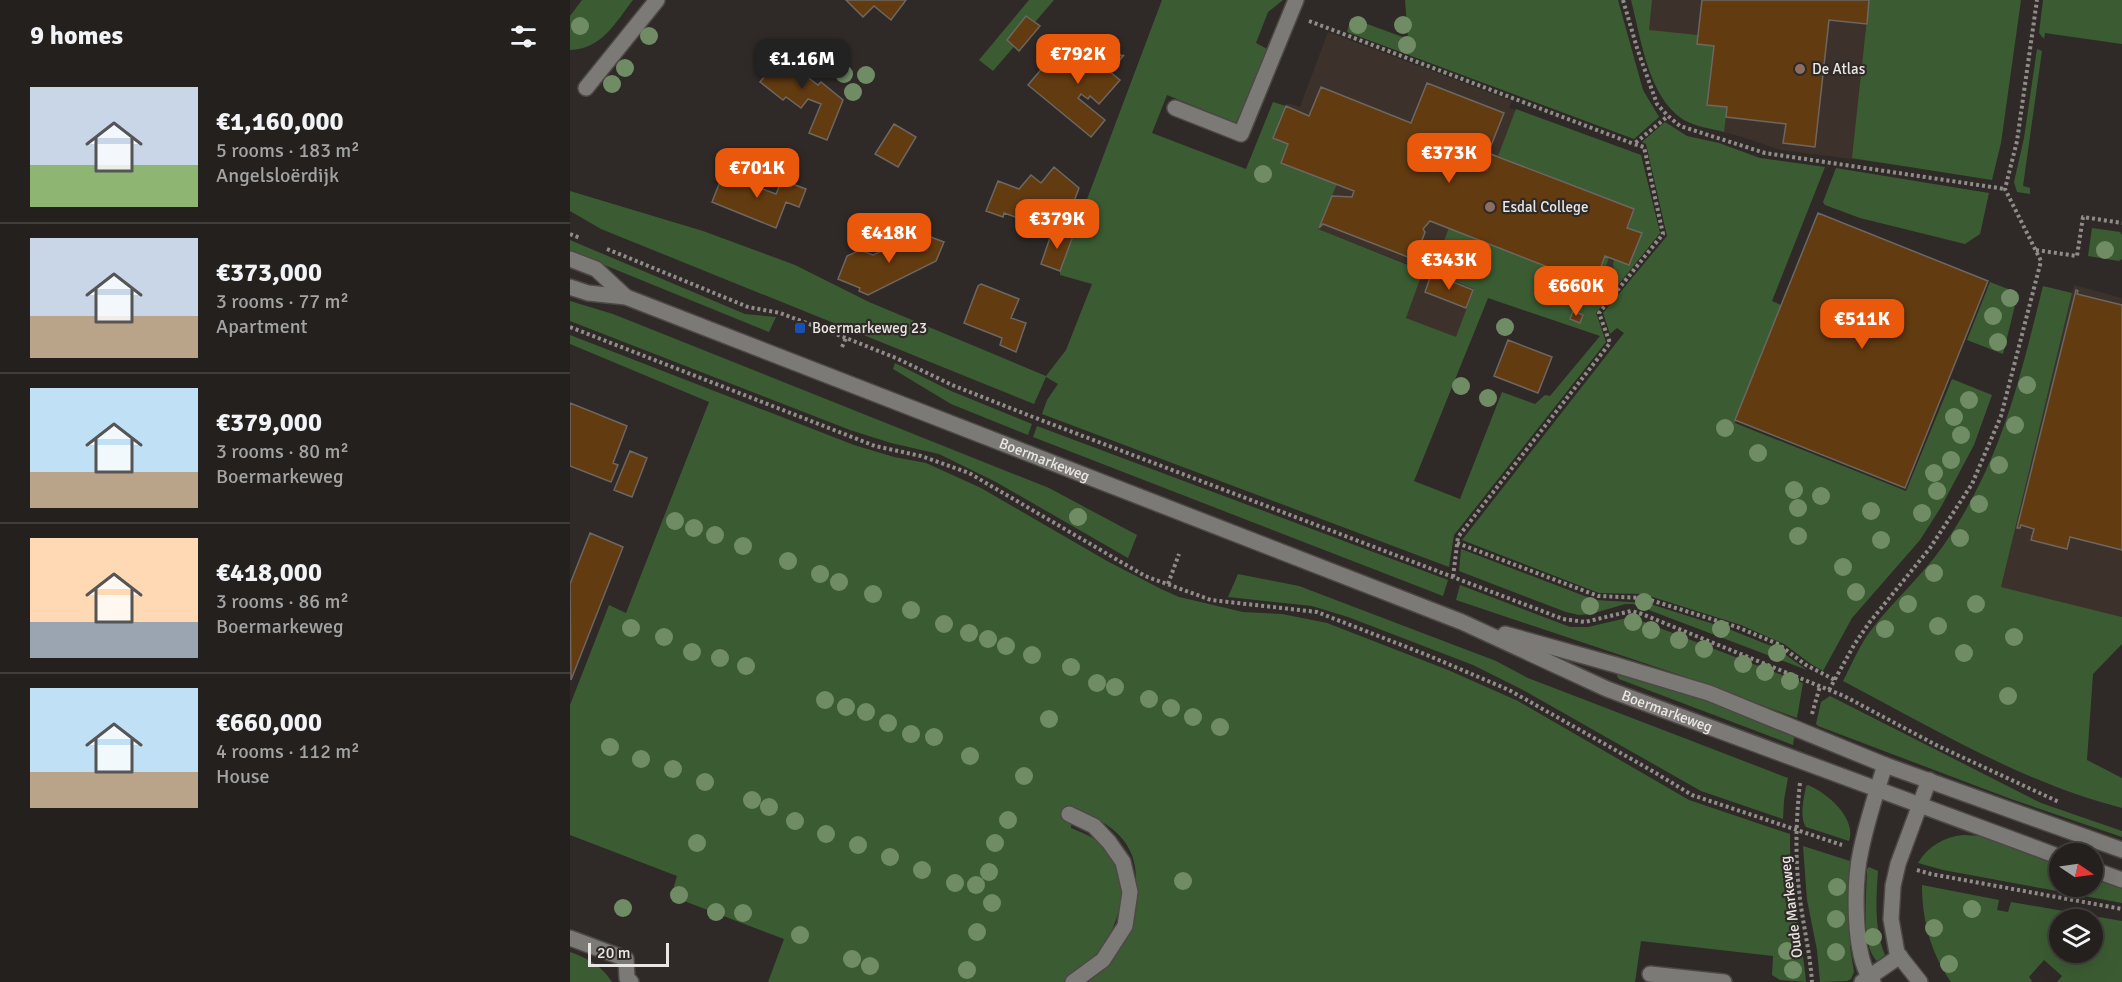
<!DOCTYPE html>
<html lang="en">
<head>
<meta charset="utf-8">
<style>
  body { margin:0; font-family:Signika,sans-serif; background:#2f2d2a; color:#f1f3f6; height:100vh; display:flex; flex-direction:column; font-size:22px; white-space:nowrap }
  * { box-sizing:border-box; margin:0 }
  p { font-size:20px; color:#a3a3a4 }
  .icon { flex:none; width:33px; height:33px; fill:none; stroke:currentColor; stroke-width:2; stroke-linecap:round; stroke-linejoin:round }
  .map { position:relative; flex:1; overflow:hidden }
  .sheet { display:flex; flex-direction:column; background:#23201d; width:570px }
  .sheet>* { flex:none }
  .needle { width:39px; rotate:103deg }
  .fabs { position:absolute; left:1479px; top:843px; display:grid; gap:12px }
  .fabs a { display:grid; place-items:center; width:54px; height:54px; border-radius:50%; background:#23201d; box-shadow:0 6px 24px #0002,0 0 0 2px #403e3b; font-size:30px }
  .scale { position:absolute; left:18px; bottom:15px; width:81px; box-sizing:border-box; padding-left:6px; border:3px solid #eae6e4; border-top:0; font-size:16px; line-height:21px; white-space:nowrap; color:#eae6e4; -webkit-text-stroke:4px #2f2a27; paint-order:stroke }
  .price { position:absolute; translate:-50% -51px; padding:0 14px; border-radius:12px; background:#ea580c; color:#fff; font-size:20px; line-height:39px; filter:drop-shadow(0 2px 3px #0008) }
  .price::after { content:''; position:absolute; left:50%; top:36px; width:18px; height:14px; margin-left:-9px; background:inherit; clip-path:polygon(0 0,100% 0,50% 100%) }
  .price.on { background:#222; color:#fff }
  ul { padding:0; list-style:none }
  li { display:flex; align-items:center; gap:18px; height:150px; padding:0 30px }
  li+li { border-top:2px solid #403e3b }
  li span { display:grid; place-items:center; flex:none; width:168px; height:120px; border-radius:0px; color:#555 }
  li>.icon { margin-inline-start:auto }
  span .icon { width:72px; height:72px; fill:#fffc; stroke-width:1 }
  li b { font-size:26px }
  h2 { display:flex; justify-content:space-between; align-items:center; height:72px; padding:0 30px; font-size:26px }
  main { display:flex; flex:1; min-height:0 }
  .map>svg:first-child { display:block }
  .built { fill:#3d322b }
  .green { fill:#3b5c33; fill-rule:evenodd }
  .building { fill:#633b11; stroke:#6c6762; stroke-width:1.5 }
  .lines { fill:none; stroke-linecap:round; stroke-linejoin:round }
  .minor-casing { stroke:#4d4845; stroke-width:18 }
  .path { stroke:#908c89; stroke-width:4; stroke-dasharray:3 3; stroke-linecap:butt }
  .minor { stroke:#7c7a77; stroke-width:15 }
  .tree { fill:#708c65 }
  .education-dot { fill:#8d6e63; stroke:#2f2a27; stroke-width:2 }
  .transit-dot { fill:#1a4fb4; stroke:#2f2a27; stroke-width:2 }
  .labels { text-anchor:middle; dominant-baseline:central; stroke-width:4.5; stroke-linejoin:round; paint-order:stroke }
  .poi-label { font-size:15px; fill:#eae6e4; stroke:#2f2a27; text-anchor:start }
  .street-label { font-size:15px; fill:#eae6e4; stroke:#2f2a27 }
</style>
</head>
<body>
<main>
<section class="sheet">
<h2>9 homes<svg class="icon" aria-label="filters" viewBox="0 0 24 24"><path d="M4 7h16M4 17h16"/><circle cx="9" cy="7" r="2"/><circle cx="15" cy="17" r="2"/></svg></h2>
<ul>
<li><span style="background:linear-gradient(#c9d6e8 65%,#8fb573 0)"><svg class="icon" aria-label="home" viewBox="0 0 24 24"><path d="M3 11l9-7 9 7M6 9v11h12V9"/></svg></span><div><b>€1,160,000</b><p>5 rooms · 183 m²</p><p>Angelsloërdijk</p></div></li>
<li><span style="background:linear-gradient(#c9d6e8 65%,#b9a48a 0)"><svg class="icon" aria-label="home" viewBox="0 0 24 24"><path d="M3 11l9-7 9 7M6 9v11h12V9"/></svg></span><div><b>€373,000</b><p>3 rooms · 77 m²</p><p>Apartment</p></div></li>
<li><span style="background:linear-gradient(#bfe0f5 70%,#b9a48a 0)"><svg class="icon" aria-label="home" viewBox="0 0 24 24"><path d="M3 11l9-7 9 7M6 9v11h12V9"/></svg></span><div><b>€379,000</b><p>3 rooms · 80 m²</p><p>Boermarkeweg</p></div></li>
<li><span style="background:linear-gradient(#ffd9b3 70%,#9aa5b1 0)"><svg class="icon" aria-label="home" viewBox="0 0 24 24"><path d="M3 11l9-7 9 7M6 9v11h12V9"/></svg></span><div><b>€418,000</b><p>3 rooms · 86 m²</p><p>Boermarkeweg</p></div></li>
<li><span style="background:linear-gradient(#bfe0f5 70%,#b9a48a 0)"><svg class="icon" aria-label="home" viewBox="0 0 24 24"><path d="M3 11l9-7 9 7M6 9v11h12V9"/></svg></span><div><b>€660,000</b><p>4 rooms · 112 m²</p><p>House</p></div></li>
</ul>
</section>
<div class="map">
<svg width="1552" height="982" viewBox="0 0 1552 982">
  <rect width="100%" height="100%" fill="#2f2a27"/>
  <path class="built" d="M1082 0H1381L1320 164 1211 150 1169 136 1127 126 1078 30Z
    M758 32 942 101 939 108 1071 155 1090 233 1026 313 1033 333 1030 335 918 298 900 343 836 318 853 270 747 229 711 163 703 138 717 103 730 107Z
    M1504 285 1552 298V617L1431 587Z"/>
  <path class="green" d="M12 0H63C45 23 32 49 0 50V16Z
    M459 0H484L423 71 409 60Z
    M592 0H713L698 12 686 43 699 50 666 123 597 95 582 133 676 169 703 102 716 106 703 138 718 144 711 163 767 184 748 229 853 271 836 318 886 337 904 289 862 272 879 228 1024 284 1035 256 1039 257 1036 266 1043 292 1026 313 1036 342 884 535 879 567 472 414 477 400 488 384 476 377 464 404 31 229 0 211V191L133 231 225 265 299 302 476 376 496 350 522 284 490 275V271ZM918 298 1030 336 980 396 975 395 965 404 932 392 890 499 844 481Z
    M835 0H1048L1073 90 1089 117 1064 139 777 32 781 18 838 39Z
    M1061 0H1082L1079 30 1128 35 1127 44 1144 46 1137 104 1157 107 1154 132C1141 128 1126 127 1114 120 1078 98 1071 38 1061 0Z
    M1299 0H1451L1431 143 1422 180 1282 158Z
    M1473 0H1552V44L1475 33 1474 39 1469 33Z
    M1467 49 1472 51 1453 186 1460 188V194L1447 192 1444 182 1454 138Z
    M946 109 1071 155 1090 233 1048 285 1043 264 1044 260 1059 265 1072 234 1057 228 1064 209 928 156Z
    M1095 122 1117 136 1149 143 1190 158 1255 167 1202 301 1211 305 1165 423 1336 491 1382 379 1422 395 1404 445 1371 507 1350 540 1282 618 1253 671 1241 664 1214 644 1171 625 1073 594 1029 593 892 540 1054 333 1047 328 1040 334 1033 313 1097 236 1076 144 1072 142Z
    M1266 168 1419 193 1410 234 1395 244 1290 218 1255 205 1253 202Z
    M1522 228 1550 232 1552 235V259L1549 261 1518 256Z
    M0 240 175 314 206 317 199 332 0 251Z
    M1420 282 1448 293 1433 354 1397 340Z
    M1473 286 1502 293 1431 587 1552 617V644L1523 674 1517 760 1552 778V808C1453 783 1363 728 1273 681 1282 664 1290 644 1302 629 1324 600 1352 576 1373 546 1431 463 1449 382 1473 286Z
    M0 301 43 314 479 488 567 535 558 558 426 482 369 454 321 443 280 430 0 321Z
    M0 335 284 445 324 457 356 463 411 488 537 561 591 589 609 597 673 612 712 614 757 623 878 670 948 701 1119 800 1220 834C1220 859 1221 884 1225 908 1229 933 1234 957 1236 982L1210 980 1202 975 1203 956 1071 941 1065 982H518C525 976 534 971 539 965 552 951 556 932 561 914 576 857 558 828 503 809L501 828C513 833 524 837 534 846 564 871 551 920 532 948 524 961 506 972 494 982H198L214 939 101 896 107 876 0 835V705L39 605 56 613 139 402 0 344Z
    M325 363 381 391 462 424 458 435 381 404 323 369Z
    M467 426 878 580 873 596 463 437Z
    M891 549 1025 600 1077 603 1156 628 1206 648 1237 670 1063 604H1055L1021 614 1009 615 996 612 889 571Z
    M668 574 729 586 926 661 958 678 1218 778 1214 800 1213 819 1131 791 953 690 903 665 778 617 742 606 658 597Z
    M890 585 1000 627H1018L1061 617 1233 683 1227 718 1113 676 886 600Z
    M1047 673 1145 702 1225 732 1223 745 1049 679 1047 676Z
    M1260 696 1471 803 1552 831V837L1441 799 1248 726 1246 724 1251 702Z
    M1238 785C1257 793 1287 818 1279 841L1236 827C1229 817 1234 798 1236 786Z
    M1393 835 1412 836 1489 863 1490 886H1522L1523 874 1552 885V903L1373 870 1348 863C1358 846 1374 837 1393 835Z
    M1233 846 1280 861V947L1284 972 1281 979 1277 981 1250 982 1247 950 1237 900Z
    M1299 867 1308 871C1306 899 1304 929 1315 955L1307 961C1290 945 1297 892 1297 869Z
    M1352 885 1429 900 1427 910 1438 912 1441 902 1552 921V982H1487L1492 976 1474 960 1459 977 1462 981 1461 982H1381C1361 953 1352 921 1352 885ZM1490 920H1522V952H1490Z
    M0 952C19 959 31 965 42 982H0Z"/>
  <path class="building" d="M276 0H336L321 20 304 6 293 17Z
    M1132 0H1299L1297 24 1259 20 1245 147 1213 143 1216 124 1156 117 1157 107 1137 105 1144 46 1127 44Z
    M456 16 470 26 449 51 437 40Z
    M536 42 552 56 554 55 540 72 550 80 529 104 520 96 518 99 511 94 508 98 535 120 521 137 458 85 475 65 472 62 475 63 489 46 515 67Z
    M224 50 240 63 236 76 248 85 251 82 273 100 257 140 239 133 251 104 238 99 231 108 216 97 213 100 190 82 199 71 192 66 203 53 215 62Z
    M857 83 934 113 918 153 1064 209 1057 228 1072 233 1059 265 1035 256 1024 285 860 221 853 229 855 232 843 265V259L753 224 749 228 762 196 782 197 784 191 711 163 718 144 703 138 716 106 739 116 751 87 841 123Z
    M324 124 346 137 328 167 305 154Z
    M484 167 509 188 497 220 472 211 458 226 450 223 451 219 434 213 433 217 416 211 428 181 449 189 461 175 471 183Z
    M153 174 206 194 212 180 236 189 229 207 216 202 206 228 142 202Z
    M1248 213 1418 281 1335 488 1165 420Z
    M483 229 503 236 490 271 471 264Z
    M358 236 374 242 366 261 298 295 289 291 290 288 268 279 277 256 290 250 303 255 335 241 337 246Z
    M856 271 903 290 896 308 855 292 861 275Z
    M411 284 449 299 441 318 456 323 446 352 430 345 432 338 394 323 408 286Z
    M1506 290 1508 291 1507 294 1552 305V550L1500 537 1497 549 1461 540 1464 529 1451 525 1450 528H1447Z
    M1003 311 1013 315 1010 323 1000 319Z
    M938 340 982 357 968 393 924 376Z
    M0 403 57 426 43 463 48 465 41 482 0 466Z
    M60 451 77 458 62 497 44 490Z
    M20 533 53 547 1 680 0 584Z"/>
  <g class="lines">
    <g class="minor-casing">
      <g id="minor">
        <path d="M16 88 87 0"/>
        <path d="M605 108 671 134 726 0"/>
        <path d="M0 259 26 269 56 297"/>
        <path id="s1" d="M0 287 18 293 56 297 892 622 1037 689 1490 857"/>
        <path d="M935 634 1046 665 1139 693 1315 765 1552 850"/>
        <path d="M499 814 524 826 539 842 553 862 560 892 555 926 533 960 503 982"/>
        <path d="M1522 869 1552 880"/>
        <path d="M0 938 56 959 57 978 61 982"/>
        <path d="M1080 974 1154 982"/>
        <path d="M1292 982 1330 956"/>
        <path d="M1303 982C1282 958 1284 881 1291 850 1297 821 1306 793 1315 765"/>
        <path d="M1350 982 1327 953 1321 919 1323 886 1328 864 1359 780"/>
      </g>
    </g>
    <path class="path" d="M1053 0 1067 48 1087 104 1098 116 1110 126 1195 153 1435 189
      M739 21 1064 144
      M0 234 10 238
      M37 249 178 307 210 313 276 338 326 358 382 385 463 417 993 619 1015 622 1061 611 1072 614 1274 696 1368 746 1489 802
      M1466 250 1507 256 1513 217 1552 223
      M0 327 305 446 351 456 399 473 575 576 641 600 747 612 857 655 939 690 1079 769 1122 795 1272 845
      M272 347 276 338
      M887 543 1028 596 1074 598 1167 627 1208 644 1236 665 1265 680
      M883 577 888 537 1040 343 1029 313 1093 234 1074 147 1064 144 1098 116
      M598 584 609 554
      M1259 690 1284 645 1299 623 1360 548 1402 484 1431 416 1471 261 1435 189 1447 141 1467 0
      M1242 714 1250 686
      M1230 783C1226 819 1225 854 1229 890 1232 921 1240 951 1242 982
      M1347 870 1361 874 1552 909"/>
    <use href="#minor" class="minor"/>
  </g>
  <g class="tree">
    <circle cx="788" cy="25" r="9"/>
    <circle cx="833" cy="25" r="9"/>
    <circle cx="10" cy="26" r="9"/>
    <circle cx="79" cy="36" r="9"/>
    <circle cx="837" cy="45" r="9"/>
    <circle cx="55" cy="68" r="9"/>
    <circle cx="274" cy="74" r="9"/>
    <circle cx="296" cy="75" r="9"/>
    <circle cx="42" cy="84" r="9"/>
    <circle cx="283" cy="92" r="9"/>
    <circle cx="693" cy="174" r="9"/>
    <circle cx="1535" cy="250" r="9"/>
    <circle cx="1440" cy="298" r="9"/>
    <circle cx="1423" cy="316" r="9"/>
    <circle cx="935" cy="327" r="9"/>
    <circle cx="1428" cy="342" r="9"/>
    <circle cx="1457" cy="385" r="9"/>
    <circle cx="891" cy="386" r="9"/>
    <circle cx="918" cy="398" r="9"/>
    <circle cx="1399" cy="400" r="9"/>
    <circle cx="1384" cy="417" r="9"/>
    <circle cx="1445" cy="425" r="9"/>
    <circle cx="1155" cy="428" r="9"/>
    <circle cx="1391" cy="435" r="9"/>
    <circle cx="1188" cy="453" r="9"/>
    <circle cx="1381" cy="460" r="9"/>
    <circle cx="1429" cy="465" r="9"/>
    <circle cx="1364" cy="473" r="9"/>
    <circle cx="1224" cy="490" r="9"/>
    <circle cx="1367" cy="491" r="9"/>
    <circle cx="1251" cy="496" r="9"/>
    <circle cx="1409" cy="504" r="9"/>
    <circle cx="1228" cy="508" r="9"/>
    <circle cx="1301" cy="511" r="9"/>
    <circle cx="1352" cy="513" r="9"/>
    <circle cx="508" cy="517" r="9"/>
    <circle cx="105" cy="521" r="9"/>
    <circle cx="124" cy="528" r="9"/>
    <circle cx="145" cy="535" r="9"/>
    <circle cx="1228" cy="536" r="9"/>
    <circle cx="1390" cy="538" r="9"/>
    <circle cx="1311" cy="540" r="9"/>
    <circle cx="173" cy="546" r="9"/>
    <circle cx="218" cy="561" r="9"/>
    <circle cx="1273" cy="567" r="9"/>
    <circle cx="1364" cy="573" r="9"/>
    <circle cx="250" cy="574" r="9"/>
    <circle cx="269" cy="582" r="9"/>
    <circle cx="1286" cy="592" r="9"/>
    <circle cx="303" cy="594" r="9"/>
    <circle cx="1074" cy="602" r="9"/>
    <circle cx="1338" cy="604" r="9"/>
    <circle cx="1406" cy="604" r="9"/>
    <circle cx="1020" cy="606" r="9"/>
    <circle cx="341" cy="610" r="9"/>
    <circle cx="1063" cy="622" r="9"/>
    <circle cx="374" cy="624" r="9"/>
    <circle cx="1368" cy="626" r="9"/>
    <circle cx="61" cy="628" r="9"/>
    <circle cx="1151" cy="629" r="9"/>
    <circle cx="1315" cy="629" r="9"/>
    <circle cx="1081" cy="630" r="9"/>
    <circle cx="399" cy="633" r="9"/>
    <circle cx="94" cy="637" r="9"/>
    <circle cx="1444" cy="637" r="9"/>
    <circle cx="418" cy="639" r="9"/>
    <circle cx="1109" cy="640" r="9"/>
    <circle cx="436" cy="646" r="9"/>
    <circle cx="1134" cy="649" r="9"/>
    <circle cx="122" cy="652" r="9"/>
    <circle cx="1207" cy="653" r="9"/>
    <circle cx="1394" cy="653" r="9"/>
    <circle cx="462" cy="655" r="9"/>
    <circle cx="150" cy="658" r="9"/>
    <circle cx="1173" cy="664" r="9"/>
    <circle cx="176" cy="666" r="9"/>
    <circle cx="501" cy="667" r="9"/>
    <circle cx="1195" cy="672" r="9"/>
    <circle cx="1220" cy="681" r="9"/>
    <circle cx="527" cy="683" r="9"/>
    <circle cx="545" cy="687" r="9"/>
    <circle cx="1438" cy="696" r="9"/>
    <circle cx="579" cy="699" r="9"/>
    <circle cx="255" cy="700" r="9"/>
    <circle cx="276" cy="707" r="9"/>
    <circle cx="601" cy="708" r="9"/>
    <circle cx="296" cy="712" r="9"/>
    <circle cx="623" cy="717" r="9"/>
    <circle cx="479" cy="719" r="9"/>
    <circle cx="318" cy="723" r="9"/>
    <circle cx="650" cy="727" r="9"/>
    <circle cx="341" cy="734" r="9"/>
    <circle cx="364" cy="737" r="9"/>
    <circle cx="40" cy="747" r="9"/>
    <circle cx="400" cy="756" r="9"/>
    <circle cx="71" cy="759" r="9"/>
    <circle cx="103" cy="769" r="9"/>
    <circle cx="454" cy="776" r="9"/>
    <circle cx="135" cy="782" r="9"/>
    <circle cx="182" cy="800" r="9"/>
    <circle cx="199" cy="807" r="9"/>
    <circle cx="438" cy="820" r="9"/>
    <circle cx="225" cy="821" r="9"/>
    <circle cx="256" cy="834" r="9"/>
    <circle cx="127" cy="843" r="9"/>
    <circle cx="425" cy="843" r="9"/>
    <circle cx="288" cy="845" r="9"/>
    <circle cx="320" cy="857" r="9"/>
    <circle cx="352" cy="870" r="9"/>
    <circle cx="419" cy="872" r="9"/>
    <circle cx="613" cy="881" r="9"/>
    <circle cx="385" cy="883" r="9"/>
    <circle cx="406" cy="885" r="9"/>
    <circle cx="1267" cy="887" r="9"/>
    <circle cx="109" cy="895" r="9"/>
    <circle cx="422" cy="903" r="9"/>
    <circle cx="53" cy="908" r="9"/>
    <circle cx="1402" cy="909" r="9"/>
    <circle cx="146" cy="912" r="9"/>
    <circle cx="173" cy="913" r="9"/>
    <circle cx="1266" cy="919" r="9"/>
    <circle cx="1364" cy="928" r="9"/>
    <circle cx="407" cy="932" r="9"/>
    <circle cx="230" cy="935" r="9"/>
    <circle cx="1303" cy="937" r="9"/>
    <circle cx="1217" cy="951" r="9"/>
    <circle cx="1266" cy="952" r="9"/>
    <circle cx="282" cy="959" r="9"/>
    <circle cx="1379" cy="964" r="9"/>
    <circle cx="300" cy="966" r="9"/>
    <circle cx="397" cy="970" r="9"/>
    <circle cx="1223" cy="970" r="9"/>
  </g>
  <g class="education-dot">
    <circle cx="1230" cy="69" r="6"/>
    <circle cx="920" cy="207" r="6"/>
  </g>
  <rect class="transit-dot" x="224" y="322" width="12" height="12" rx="3"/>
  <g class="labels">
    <g class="poi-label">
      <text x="1242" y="69">De Atlas</text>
      <text x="932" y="207">Esdal College</text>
      <text x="242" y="328">Boermarkeweg 23</text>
    </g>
    <g class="street-label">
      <text stroke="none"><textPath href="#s1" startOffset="506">Boermarkeweg</textPath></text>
      <text stroke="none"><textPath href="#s1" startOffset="1178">Boermarkeweg</textPath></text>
      <text transform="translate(1221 907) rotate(-97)">Oude Markeweg</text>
    </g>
  </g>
</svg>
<div class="fabs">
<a><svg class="needle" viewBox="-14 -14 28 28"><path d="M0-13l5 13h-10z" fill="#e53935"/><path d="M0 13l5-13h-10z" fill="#a3a3a4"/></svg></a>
<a><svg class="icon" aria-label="layers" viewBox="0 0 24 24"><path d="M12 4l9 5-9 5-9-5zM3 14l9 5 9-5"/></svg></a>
</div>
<div class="scale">20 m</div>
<b class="price" style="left:508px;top:85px">€792K</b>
<b class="price on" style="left:232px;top:90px">€1.16M</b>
<b class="price" style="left:879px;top:184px">€373K</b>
<b class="price" style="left:187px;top:199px">€701K</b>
<b class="price" style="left:487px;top:250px">€379K</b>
<b class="price" style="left:319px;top:264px">€418K</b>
<b class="price" style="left:879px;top:291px">€343K</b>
<b class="price" style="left:1006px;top:317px">€660K</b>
<b class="price" style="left:1292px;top:350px">€511K</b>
</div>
</main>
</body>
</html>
